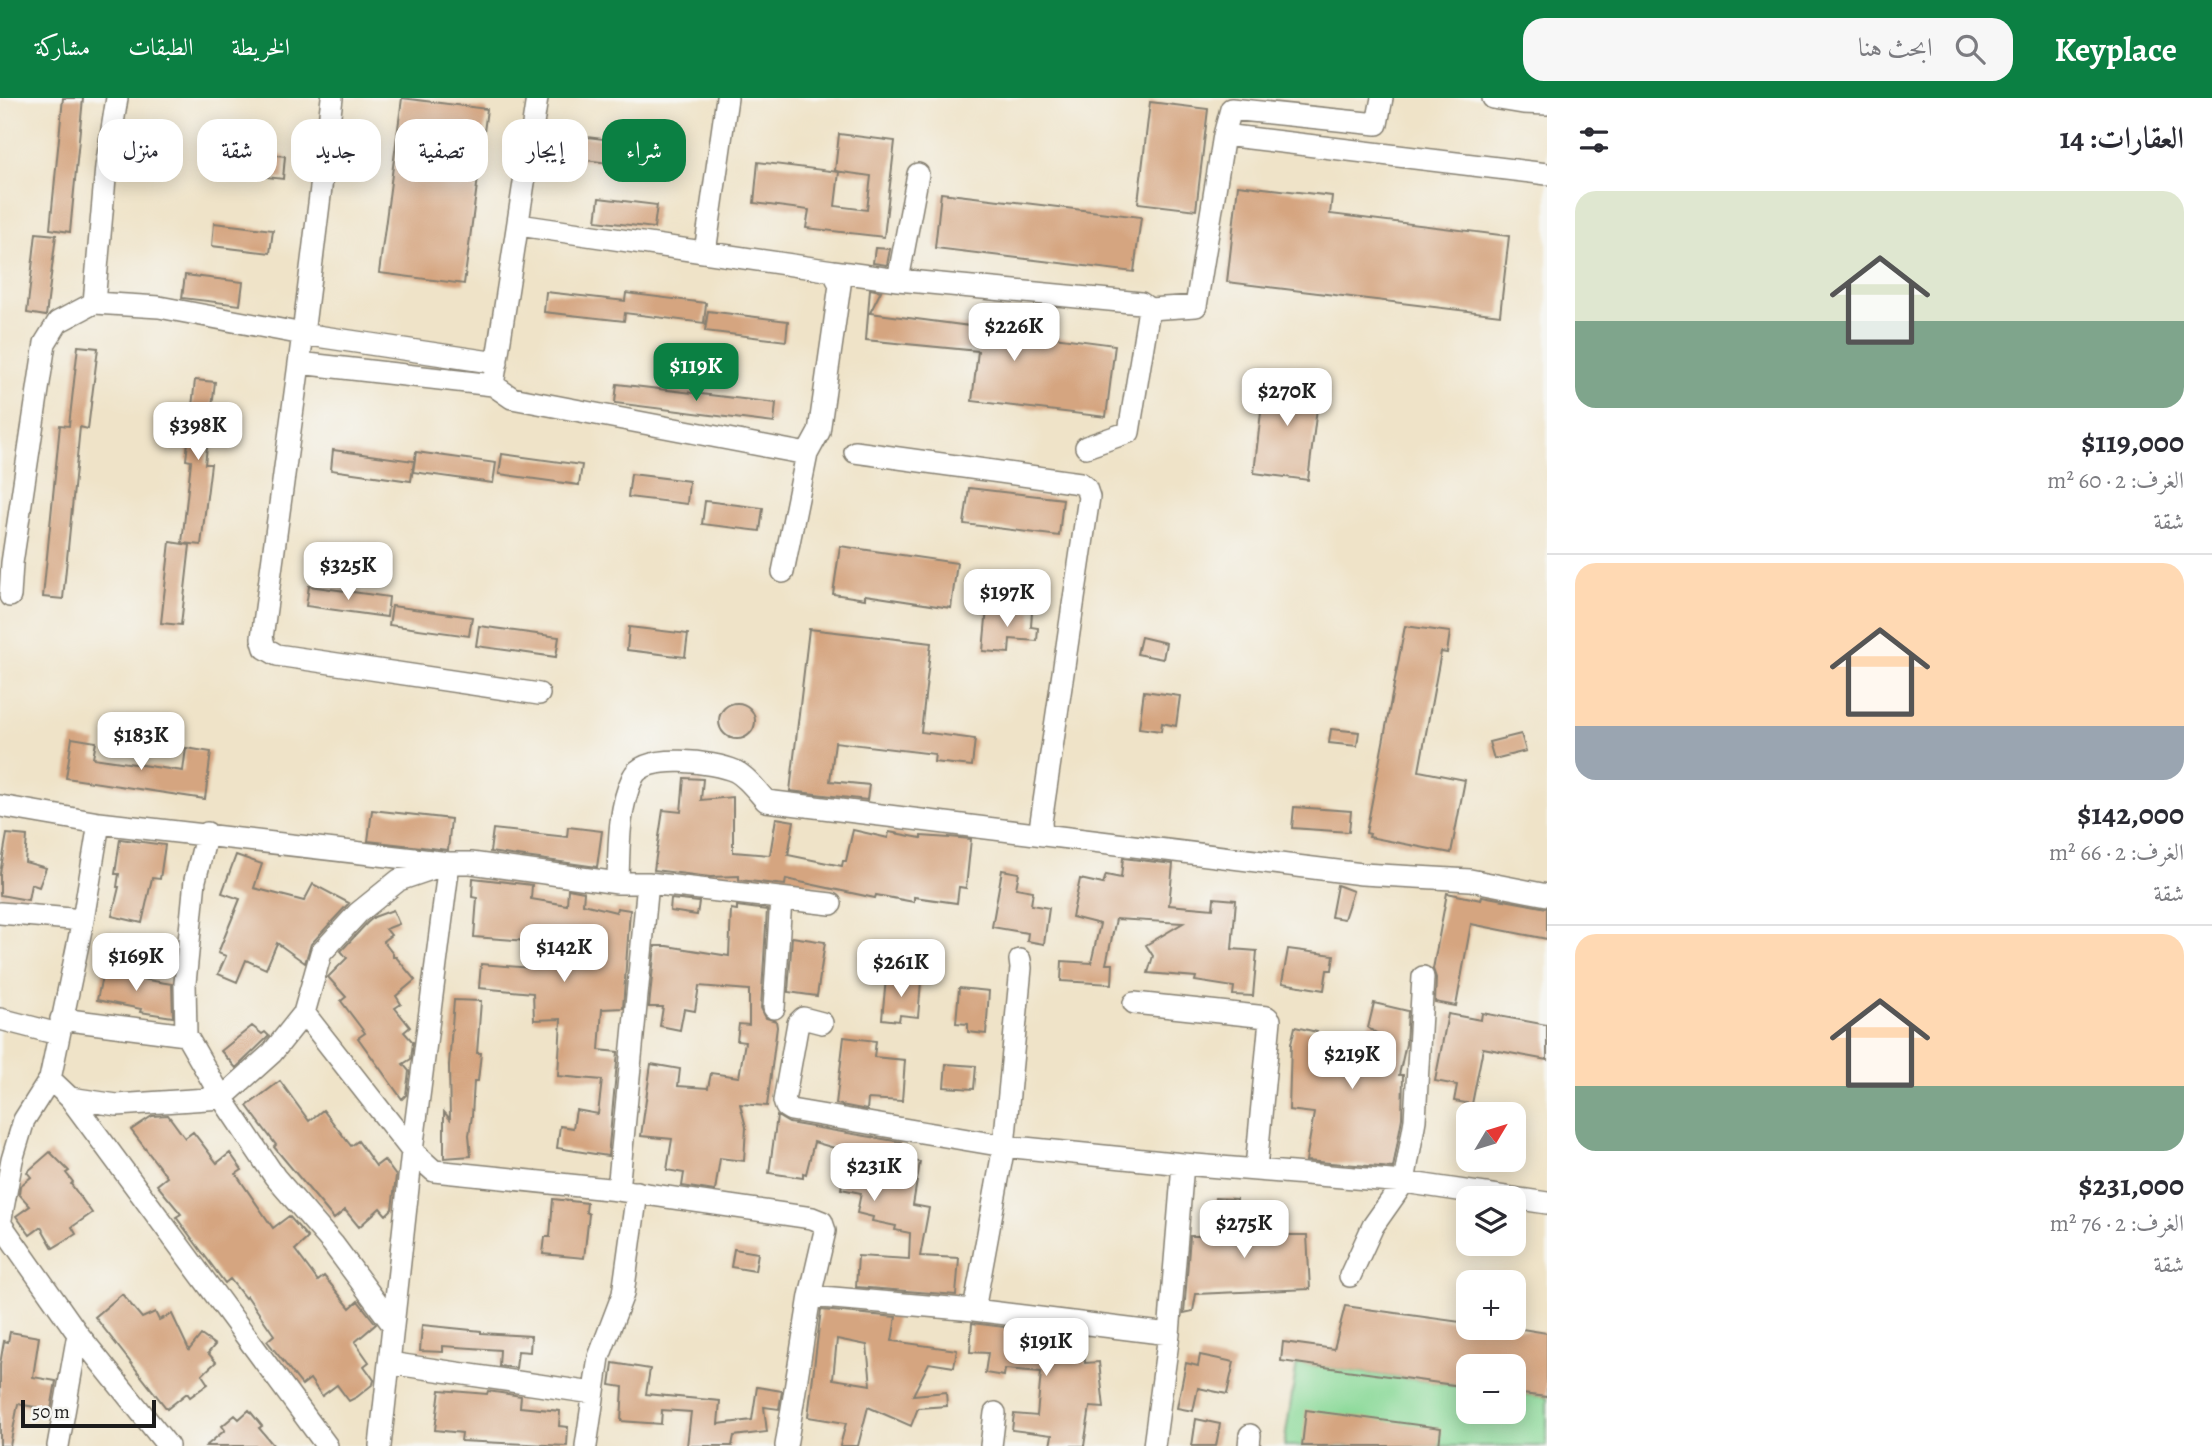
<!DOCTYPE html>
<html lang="ar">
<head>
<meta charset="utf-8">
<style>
  body { margin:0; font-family:Alegreya,Amiri,serif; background:#f7f7f7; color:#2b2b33; direction:rtl; height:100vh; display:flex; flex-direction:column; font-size:26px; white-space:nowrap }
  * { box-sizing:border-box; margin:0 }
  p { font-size:23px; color:#7c7c81 }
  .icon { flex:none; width:38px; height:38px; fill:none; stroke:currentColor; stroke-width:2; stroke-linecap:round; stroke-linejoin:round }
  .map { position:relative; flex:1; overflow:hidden; direction:ltr }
  .side { display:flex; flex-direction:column; background:#fff; width:665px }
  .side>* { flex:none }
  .hud { position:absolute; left:21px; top:21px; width:665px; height:63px; direction:rtl; display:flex; gap:14px }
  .needle { width:46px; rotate:52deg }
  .tools { position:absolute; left:1456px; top:1004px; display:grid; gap:14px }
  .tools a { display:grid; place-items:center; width:70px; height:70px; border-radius:14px; background:#fff; box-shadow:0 4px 18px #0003; font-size:35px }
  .scale { position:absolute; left:21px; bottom:18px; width:135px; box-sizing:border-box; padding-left:7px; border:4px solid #1c1c1c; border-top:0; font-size:19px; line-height:24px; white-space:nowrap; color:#1c1c1c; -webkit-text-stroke:5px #f6f6f2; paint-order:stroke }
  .price { position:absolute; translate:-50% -60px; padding:0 16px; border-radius:14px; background:#fff; color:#222; font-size:23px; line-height:46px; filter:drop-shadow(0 2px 4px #0008) }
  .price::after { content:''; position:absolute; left:50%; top:42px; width:21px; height:16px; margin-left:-10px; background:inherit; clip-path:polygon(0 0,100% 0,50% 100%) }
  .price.active { background:#0b8043; color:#fff }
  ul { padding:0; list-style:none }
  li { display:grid; align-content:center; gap:14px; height:371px; padding:0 28px }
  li+li { border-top:2px solid #e1e1e2 }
  li span { display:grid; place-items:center; height:217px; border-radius:21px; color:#555 }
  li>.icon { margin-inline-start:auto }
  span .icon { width:126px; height:126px; fill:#fffc; stroke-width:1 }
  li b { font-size:30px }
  h2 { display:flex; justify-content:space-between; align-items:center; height:84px; padding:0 28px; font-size:30px }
  .chip { padding:0 24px; border-radius:21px; background:#fff; box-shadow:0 4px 18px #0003; font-size:24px; line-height:63px }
  .chip.active { background:#0b8043; color:#fff }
  header { display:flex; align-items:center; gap:42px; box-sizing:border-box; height:98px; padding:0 35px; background:#0b8043; color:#fff }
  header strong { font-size:33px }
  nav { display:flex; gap:38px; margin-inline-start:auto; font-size:24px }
  .search { width:490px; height:63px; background:#f7f7f7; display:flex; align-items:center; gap:18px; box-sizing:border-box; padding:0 24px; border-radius:21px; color:#7c7c81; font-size:26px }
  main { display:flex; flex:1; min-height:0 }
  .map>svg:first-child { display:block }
  .green { fill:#8ad998; stroke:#537a5a; stroke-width:2 }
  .building { fill:#d5a580; fill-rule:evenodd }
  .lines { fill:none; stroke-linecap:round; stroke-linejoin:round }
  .street-casing { stroke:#868072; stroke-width:24 }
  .street { stroke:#fff; stroke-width:21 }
</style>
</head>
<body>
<header>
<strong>Keyplace</strong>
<div class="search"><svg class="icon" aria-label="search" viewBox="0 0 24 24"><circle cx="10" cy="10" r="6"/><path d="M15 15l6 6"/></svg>ابحث هنا</div>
<nav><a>الخريطة</a><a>الطبقات</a><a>مشاركة</a></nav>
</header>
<main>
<section class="side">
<h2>العقارات: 14<svg class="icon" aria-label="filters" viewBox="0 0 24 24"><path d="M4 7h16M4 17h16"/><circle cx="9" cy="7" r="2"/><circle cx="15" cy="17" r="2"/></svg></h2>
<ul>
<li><span style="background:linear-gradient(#dfe7d0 60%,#7fa58c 0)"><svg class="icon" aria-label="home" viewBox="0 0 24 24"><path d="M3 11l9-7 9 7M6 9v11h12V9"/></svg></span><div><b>$119,000</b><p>الغرف: 2 · 60 m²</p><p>شقة</p></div></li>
<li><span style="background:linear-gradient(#ffd9b3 75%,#9aa5b1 0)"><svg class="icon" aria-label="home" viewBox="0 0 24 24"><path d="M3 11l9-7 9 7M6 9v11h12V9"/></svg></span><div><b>$142,000</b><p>الغرف: 2 · 66 m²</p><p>شقة</p></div></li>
<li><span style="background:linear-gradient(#ffd9b3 70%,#7fa58c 0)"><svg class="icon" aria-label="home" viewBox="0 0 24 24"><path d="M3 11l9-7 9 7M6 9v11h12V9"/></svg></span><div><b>$231,000</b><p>الغرف: 2 · 76 m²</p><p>شقة</p></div></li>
</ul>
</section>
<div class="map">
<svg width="1547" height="1348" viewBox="0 0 1547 1348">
  <rect width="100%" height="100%" fill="#f6f6f2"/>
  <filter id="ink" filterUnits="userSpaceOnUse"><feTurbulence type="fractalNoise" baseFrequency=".0143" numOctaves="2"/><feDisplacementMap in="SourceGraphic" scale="14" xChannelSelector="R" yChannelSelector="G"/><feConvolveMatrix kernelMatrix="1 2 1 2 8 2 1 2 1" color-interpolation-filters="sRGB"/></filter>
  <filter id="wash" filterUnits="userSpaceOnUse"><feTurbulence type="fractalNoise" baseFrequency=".00686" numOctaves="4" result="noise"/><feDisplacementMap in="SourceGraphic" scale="28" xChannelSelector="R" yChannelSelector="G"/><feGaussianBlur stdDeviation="1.57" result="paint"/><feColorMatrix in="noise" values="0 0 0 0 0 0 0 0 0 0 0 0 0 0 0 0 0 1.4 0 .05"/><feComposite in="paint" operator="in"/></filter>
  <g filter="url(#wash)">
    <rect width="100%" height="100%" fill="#efe3c8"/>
    <path class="green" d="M1297 1265 1468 1289V1314H1514V1295L1547 1299V1348H1284Z"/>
    <g id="blocks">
      <path class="building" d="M63 0H83L70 134 50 131Z
        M402 0 487 11 464 186 379 175Z
        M1150 4 1208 11 1196 112 1138 105Z
        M554 35 612 42 609 65 551 58Z
        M839 36 895 43 884 139 806 130 809 112 754 105 758 64 839 74 835 108 867 112 871 78 835 73Z
        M227 51 285 58 283 81 224 74Z
        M1238 87 1332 98 1330 116 1509 138 1500 217 1227 184Z
        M941 95 1141 119 1134 174 935 150Z
        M599 100 657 107 654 130 596 123Z
        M214 125 273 132 270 155 212 148Z
        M36 135 56 137 46 218 27 215Z
        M875 150 890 151 887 167 873 165Z
        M185 177 243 184 240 207 182 200Z
        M870 191 881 193 870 215 1115 247 1106 319 972 303 978 253 866 242Z
        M546 194 625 203 626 195 706 205 704 225 625 215 624 223 544 214Z
        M708 213 788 223 786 243 705 233Z
        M78 248 98 250 88 331 80 329 63 501 43 499 60 327 69 328Z
        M1265 279 1320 286 1308 382 1254 375Z
        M195 282 215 284 205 366H211L201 447 182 445 191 363 186 362Z
        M617 286 776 305 774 325 615 305Z
        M333 352 414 363 411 383 331 372Z
        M416 354 496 365 493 385 413 374Z
        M502 356 582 367 579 387 499 376Z
        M631 376 689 383 687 406 628 399Z
        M969 390 1063 401 1059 438 964 426Z
        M705 403 763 410 760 433 702 426Z
        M170 444 190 447 181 527 161 525Z
        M840 448 957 465 951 510 865 497V501L833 496Z
        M309 488 389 499 387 519 306 508Z
        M392 508 472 519 469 538 389 527Z
        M987 510 1032 513 1031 529 1038 530 1037 543 1010 541 1009 555 983 553Z
        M479 528 559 539 556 559 476 548Z
        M1405 528 1450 534 1447 555 1441 554 1419 673 1465 682 1451 755 1369 739 1370 736 1366 735Z
        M629 529 688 536 685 559 627 552Z
        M809 531 931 545 921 634 975 641 972 668 934 664 935 656 835 644 830 683 869 687 867 702 790 693Z
        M1141 539 1166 545 1163 561 1137 556Z
        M1144 593 1180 598 1176 628 1162 625 1161 633 1139 630Z
        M719 623a18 18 0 1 1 36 0a18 18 0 1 1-36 0Z
        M1331 631 1359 634 1357 648 1329 645Z
        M1521 636 1526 653 1494 661 1489 644Z
        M72 640 96 644 93 660 183 673 186 650 211 654 205 701 66 680Z
        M684 680 703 681 701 702 733 699V754L770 757 776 720 794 723 788 757 842 768 843 763H846L853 732 888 740 889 734 921 740V738L949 740V739L971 741 966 790 959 789 957 805 914 799V804L876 797 875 800 786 781 785 787 739 782V778L710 779 654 772 663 712 681 714Z
        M1294 709 1351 713 1349 734 1292 730Z
        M372 712 451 721 448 752 368 743Z
        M568 729 602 733 597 769 490 754 493 731 567 739Z
        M7 736 27 738 25 764 46 770 39 789 31 786 28 802 0 797V775Z
        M120 741 165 747 160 781 152 780 142 825 112 818 119 789H117L119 776H115Z
        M236 757 262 766 254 790 304 803 313 786 349 805 311 846 305 865 277 845 266 871 246 862 237 884 218 876 226 858 218 855 240 801 222 795Z
        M1123 760 1173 766 1169 807 1213 811 1214 800 1236 802 1232 851 1257 853 1253 898 1233 897 1234 889 1195 883 1196 879 1148 875 1153 858 1146 847 1183 825 1116 821 1106 866H1113L1112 886 1061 883 1062 863 1091 865 1100 826 1072 819 1080 781 1103 786 1106 777 1121 780Z
        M1002 772 1019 775 1016 790 1033 793 1031 807 1049 810 1044 846 1027 843 1028 835 992 829Z
        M473 780 532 787 531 801 567 807 568 791 584 794 583 806 616 814 617 810 630 812 623 910 602 911 599 952 618 954 608 1058 557 1050 560 1028 573 1030 576 1012 598 1016 602 982 558 978 561 921 534 922 533 895 479 890 481 866 532 870 528 843 474 839 477 800 472 799Z
        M1337 787 1353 793 1344 821 1331 819Z
        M1447 795 1481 802 1482 798 1547 810V841L1471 826 1456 908 1435 904 1436 880 1433 871Z
        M671 801 699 804 697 817 670 813Z
        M737 808 767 812 761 910 766 920 776 923 777 929 767 1008 740 1006 746 1029 744 1063 720 1060 715 1093 682 1088 684 1075 667 1072 672 1041 641 1038 651 966 680 971 678 988 708 990 711 975 739 979 745 944 737 943 739 926 749 927V892L699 888 695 913 684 911 680 932 660 928 663 909H649L655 848H667L729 858 731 811 737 812Z
        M393 812 399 826 386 831 391 837 383 843 393 856V859H396L415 882 396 898 401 906 395 910 410 929 404 934 413 944 411 961 403 966 409 973 406 997 402 1001 358 940 365 935 341 903 346 899 328 879 347 860 341 853 367 825 374 819Z
        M792 839 825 844 817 898 788 894Z
        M1288 851 1334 857 1332 872H1327L1324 892 1282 885Z
        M104 869 130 874 129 879 172 886 173 919 140 914 141 911 97 902Z
        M886 881 921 884 918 919 900 917 899 923 882 921Z
        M959 890 989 893 986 936 968 934V926L956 925Z
        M454 902 481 903 477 955H481L478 983H474L472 1018 469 1037 471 1058 444 1060V1014L450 1021 449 967Z
        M1374 905 1408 913 1406 946 1399 977H1403L1402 1020 1393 1070 1306 1063 1314 1015 1289 1012 1291 946 1295 929 1317 934 1312 968 1330 935 1382 938 1368 930Z
        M1482 915 1547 927V962L1483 950 1472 1006 1454 1003 1457 987 1435 983 1448 916 1481 922Z
        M252 928 262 936 265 934 269 938 236 970 221 953Z
        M844 939 876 943 874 959 905 962 902 1003 868 1001 867 1012 836 1006Z
        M946 966 976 968 974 991 944 989Z
        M280 983 309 1023 323 1012 351 1048 358 1043 376 1068 384 1062 396 1078 392 1111 386 1117 380 1110 359 1129 345 1112 334 1121 274 1049 276 1047 247 1008Z
        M168 1017 185 1040 193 1034 217 1065 230 1055 242 1072 236 1076 273 1130 289 1118 308 1140 295 1152 318 1183 324 1178 350 1210 358 1203 376 1226 355 1244 369 1264 364 1268 374 1282 373 1286 357 1299 349 1303 337 1287 322 1298 310 1281 302 1287 267 1243 274 1237 247 1198 245 1200 230 1181 225 1185 176 1119 181 1116 157 1087 167 1079 131 1032 152 1018Z
        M777 1018 789 1025 901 1044 900 1061 920 1064 913 1107 929 1110 920 1158 959 1160 956 1197 856 1189 858 1158 909 1161 910 1135 895 1132 896 1128 872 1123 873 1119 857 1115 861 1095 841 1091 848 1054 814 1044 806 1076 803 1075V1080L769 1075Z
        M50 1054 69 1073 66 1075 73 1084 71 1086 92 1115 72 1129 76 1136 53 1150 41 1129 30 1137 16 1118 30 1108 19 1096 20 1088 31 1079 27 1074Z
        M1215 1100 1237 1101 1236 1137H1307L1310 1191 1196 1196 1193 1213 1184 1215 1190 1138H1214Z
        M553 1101 587 1105 586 1114 589 1116 584 1160 543 1156 545 1139H550Z
        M734 1151 758 1155 755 1173 731 1169Z
        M122 1196 142 1220 155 1214 159 1222 172 1216 189 1252 201 1237 215 1247 208 1255 216 1264 202 1277 208 1286 190 1299 187 1295 167 1311 95 1219Z
        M1345 1208 1468 1225V1230H1516L1547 1235V1299L1514 1295V1269H1468V1289L1281 1263 1283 1244 1334 1251Z
        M821 1212 896 1219 892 1243 957 1252 954 1269 929 1265 913 1297 946 1294 947 1308 918 1310 911 1328 868 1309 858 1348H840L846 1325 808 1319ZM837 1241 867 1247 871 1287 833 1281Z
        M972 1225 1083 1239 1085 1265 1099 1264 1104 1310 1090 1309 1084 1348H1050L1052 1337 1012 1332 1014 1316 1037 1318 1041 1274 1005 1271 1004 1278 985 1275 988 1255 970 1254Z
        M422 1227 481 1233V1235L531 1238 530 1254 518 1253 516 1270 499 1268 500 1252 443 1248V1254L420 1253Z
        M10 1234 39 1239 33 1279 56 1283 51 1312 18 1306 10 1348H0V1266L4 1243 8 1244Z
        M1200 1257 1234 1264 1227 1296 1198 1290 1193 1313 1177 1310 1186 1265 1198 1268Z
        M613 1265 650 1271 646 1296 720 1303 718 1326 752 1322 757 1289 782 1293 779 1311 764 1309 767 1334 734 1338 732 1348H687L691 1314 662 1312 661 1326 621 1323 623 1289 610 1287Z
        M440 1292 487 1296 488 1293 521 1298 520 1309 560 1313 559 1328 568 1329 567 1348 461 1343 462 1335 435 1332Z
        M249 1312 262 1328 259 1330 274 1348H206L225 1332 222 1328 235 1317 239 1321Z
        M1306 1312 1441 1330 1439 1348H1302Z
        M1196 1321 1220 1326 1216 1348H1192Z"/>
    </g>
  </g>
  <g filter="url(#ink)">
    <use href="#blocks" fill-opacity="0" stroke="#868072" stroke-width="2"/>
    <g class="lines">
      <g class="street-casing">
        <path id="street" d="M117 0 106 69 94 205 159 209 303 236 332 0
          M537 0 493 287 512 300 807 356
          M1493 0 1523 5 1547 6
          M1224 37 1547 76
          M519 127 833 173 840 187 819 334 807 356 783 474
          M705 154 727 0
          M833 173 898 182 1141 205 1149 211 1196 208 1224 37 1231 11 1377 26 1382 0
          M898 182 918 76
          M299 265 493 287
          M497 265 303 236 262 540 265 550 277 557 539 596
          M1086 349 1129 334 1149 211
          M855 354 1080 385 1086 390 1089 399 1041 724 1042 737
          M10 498 12 465 45 245 58 224 94 205
          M0 708 99 725 449 765H471L618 785H648L831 806
          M207 735 195 782 185 885 186 937 222 1000 275 1079 333 1146 393 1227
          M618 785C619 751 618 710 633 679 645 654 714 664 735 673 747 679 757 693 766 703L1362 776 1470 782 1547 797
          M0 815 83 822
          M1134 905 1267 919 1270 922 1256 1070
          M774 910 781 801
          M304 915 412 1053 434 1073 618 1092 812 1120 822 1124 825 1133 810 1198 786 1348
          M0 921 58 936
          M61 921 186 937
          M822 925 803 920 798 925 784 1003 786 1009 791 1012 1004 1048 1183 1066 1404 1084 1547 1105
          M50 981 70 1000 327 1348
          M70 1000 117 1007 222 1000 272 955 304 915 321 855 358 815 399 782 449 765 412 1053 380 1348
          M618 1092 648 785
          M0 1125 78 1236 168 1348
          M0 1126 12 1062 24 1022 50 981 83 822 99 725
          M1350 1178 1373 1128 1404 1084 1415 1022 1423 879
          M810 1198 974 1212 1169 1236
          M974 1212 1004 1048 1021 870 1020 862
          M389 1265 593 1295
          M58 1348 78 1236
          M586 1348 599 1259 623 1196 637 1094
          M991 1348 995 1315
          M1154 1348 1169 1236 1183 1066
          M1249 1348 1250 1337"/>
      </g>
      <use href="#street" class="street"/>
    </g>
  </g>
</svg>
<div class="tools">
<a><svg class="needle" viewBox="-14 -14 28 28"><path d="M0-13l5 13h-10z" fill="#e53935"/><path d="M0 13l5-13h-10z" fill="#7c7c81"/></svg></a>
<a><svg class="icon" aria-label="layers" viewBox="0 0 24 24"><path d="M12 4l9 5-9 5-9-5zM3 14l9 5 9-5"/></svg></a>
<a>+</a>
<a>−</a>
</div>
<div class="scale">50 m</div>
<b class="price" style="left:1014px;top:265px">$226K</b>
<b class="price active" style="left:696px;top:305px">$119K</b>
<b class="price" style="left:1287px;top:330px">$270K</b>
<b class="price" style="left:198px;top:364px">$398K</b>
<b class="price" style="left:348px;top:504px">$325K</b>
<b class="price" style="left:1007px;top:531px">$197K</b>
<b class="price" style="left:141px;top:674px">$183K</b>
<b class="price" style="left:564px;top:886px">$142K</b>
<b class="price" style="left:136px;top:895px">$169K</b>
<b class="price" style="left:901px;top:901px">$261K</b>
<b class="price" style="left:1352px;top:993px">$219K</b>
<b class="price" style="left:874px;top:1105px">$231K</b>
<b class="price" style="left:1244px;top:1162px">$275K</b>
<b class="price" style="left:1046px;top:1280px">$191K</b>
<div class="hud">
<a class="chip active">شراء</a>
<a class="chip">إيجار</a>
<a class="chip">تصفية</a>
<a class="chip">جديد</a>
<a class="chip">شقة</a>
<a class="chip">منزل</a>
</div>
</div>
</main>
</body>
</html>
